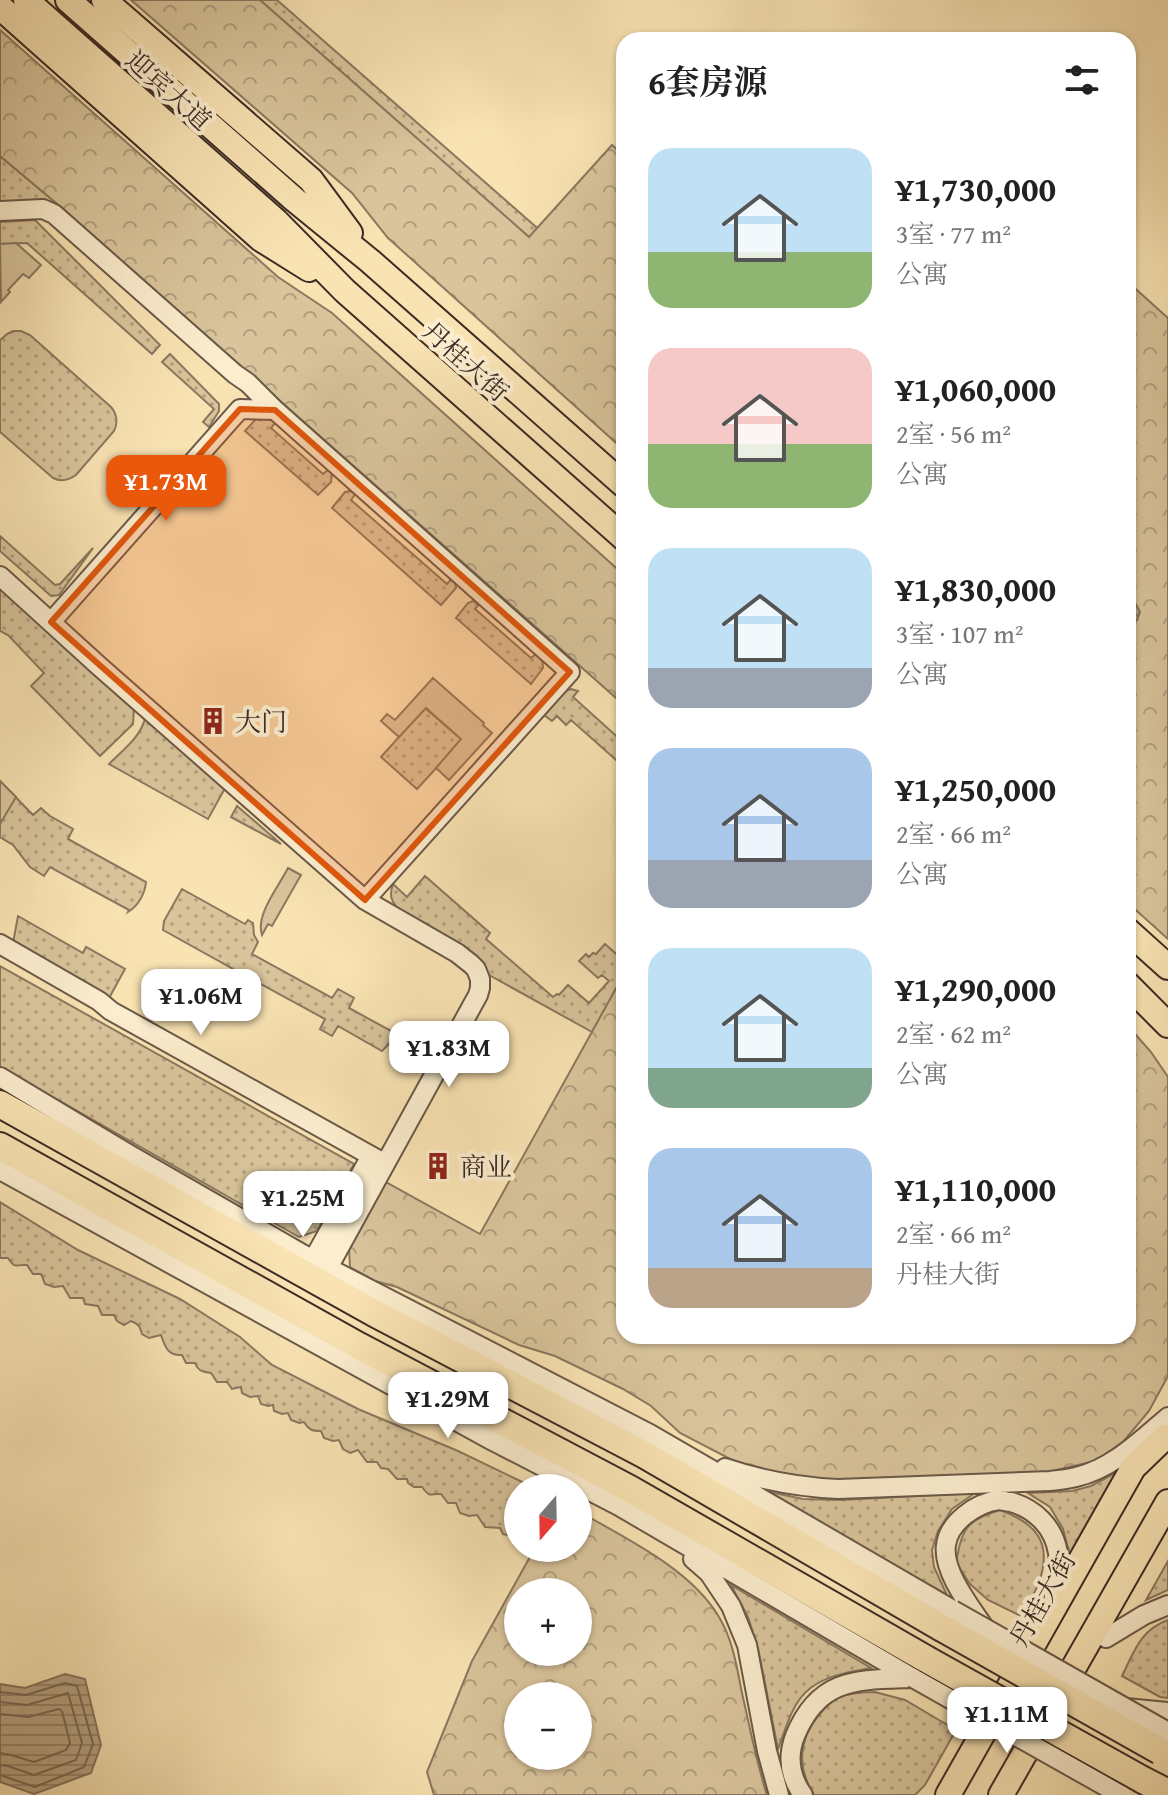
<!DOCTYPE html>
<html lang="zh">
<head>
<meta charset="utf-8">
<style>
  body { margin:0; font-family:"Gentium Book Plus","Noto Serif SC",serif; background:#f2f2f2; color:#222; height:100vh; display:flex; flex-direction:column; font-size:30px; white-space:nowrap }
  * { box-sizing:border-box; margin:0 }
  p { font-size:26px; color:#767676 }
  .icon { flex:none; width:44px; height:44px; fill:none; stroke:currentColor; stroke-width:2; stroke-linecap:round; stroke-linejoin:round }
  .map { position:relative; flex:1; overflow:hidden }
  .details { position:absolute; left:616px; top:32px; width:520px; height:1312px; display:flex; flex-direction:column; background:#fff; border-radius:24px; box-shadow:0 2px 6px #0004 }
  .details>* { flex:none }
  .needle { width:52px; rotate:200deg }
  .fabs { position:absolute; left:504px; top:1474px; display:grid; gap:16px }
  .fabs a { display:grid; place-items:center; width:88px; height:88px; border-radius:50%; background:#fff; box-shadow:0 2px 6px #0004; font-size:40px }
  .price { position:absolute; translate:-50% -68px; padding:0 18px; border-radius:16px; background:#fff; color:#222; font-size:26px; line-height:52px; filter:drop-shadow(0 2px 4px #0008) }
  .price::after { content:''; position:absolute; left:50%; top:48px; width:24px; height:18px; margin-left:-12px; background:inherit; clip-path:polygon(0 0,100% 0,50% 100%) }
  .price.active { background:#ea580c; color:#fff }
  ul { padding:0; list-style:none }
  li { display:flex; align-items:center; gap:24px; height:200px; padding:0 32px }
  li span { display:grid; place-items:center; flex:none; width:224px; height:160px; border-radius:24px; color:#555 }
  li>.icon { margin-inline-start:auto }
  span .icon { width:96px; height:96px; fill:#fffc; stroke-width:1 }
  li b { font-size:34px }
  h2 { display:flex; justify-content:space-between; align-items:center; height:96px; padding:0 32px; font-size:34px }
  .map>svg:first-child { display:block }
  .grass { fill:url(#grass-dots); stroke:#8a7860; stroke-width:2 }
  .forest { fill:url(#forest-crowns); stroke:#8a7860; stroke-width:2; fill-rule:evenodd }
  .pitch { fill:#d9c49b; stroke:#8a7860; stroke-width:2 }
  .water { fill:url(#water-rules); stroke:#86745d; stroke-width:2 }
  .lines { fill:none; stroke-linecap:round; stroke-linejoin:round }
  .shore { stroke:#7a6854; stroke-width:2 }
  .minor-casing { stroke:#6a5948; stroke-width:22 }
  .major-casing { stroke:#3b2b25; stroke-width:28 }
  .highway-casing { stroke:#3b2b25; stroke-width:30 }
  .minor { stroke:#fbedce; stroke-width:18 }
  .major { stroke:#f9e3b3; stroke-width:24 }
  .highway { stroke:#f9e3b3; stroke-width:26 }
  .minor-bridge-casing { stroke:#6a5948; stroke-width:22; stroke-linecap:butt }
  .highway-bridge-casing { stroke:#3b2b25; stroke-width:30; stroke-linecap:butt }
  .minor-bridge { stroke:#fbedce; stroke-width:18 }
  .highway-bridge { stroke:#f9e3b3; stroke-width:26 }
  .marked { fill:#df570d; fill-opacity:0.2; stroke:#df570d; stroke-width:6; stroke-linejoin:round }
  .labels { text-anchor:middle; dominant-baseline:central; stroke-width:8; stroke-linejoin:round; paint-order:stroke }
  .street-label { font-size:26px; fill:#3b2b25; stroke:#fbedce }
  .poi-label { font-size:26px; fill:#3b2b25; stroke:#fbedce; text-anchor:start }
</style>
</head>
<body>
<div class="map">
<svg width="1168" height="1795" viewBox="0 0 1168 1795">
  <defs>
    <pattern id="grass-dots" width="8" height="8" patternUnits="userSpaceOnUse" patternTransform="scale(2)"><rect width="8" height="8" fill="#d9c49b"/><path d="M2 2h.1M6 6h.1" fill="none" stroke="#b19f7e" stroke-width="1.8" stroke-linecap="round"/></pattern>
    <pattern id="forest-crowns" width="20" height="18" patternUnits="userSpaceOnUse" patternTransform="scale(2)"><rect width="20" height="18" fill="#d9c49b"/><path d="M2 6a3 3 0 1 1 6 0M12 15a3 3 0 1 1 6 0" fill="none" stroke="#b19f7e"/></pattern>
    <pattern id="water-rules" width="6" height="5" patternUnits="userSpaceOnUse" patternTransform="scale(2)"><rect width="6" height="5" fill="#b8a483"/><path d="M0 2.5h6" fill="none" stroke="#97866b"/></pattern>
  </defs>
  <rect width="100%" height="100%" fill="#f9e3b3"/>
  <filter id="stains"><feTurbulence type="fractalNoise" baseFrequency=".0025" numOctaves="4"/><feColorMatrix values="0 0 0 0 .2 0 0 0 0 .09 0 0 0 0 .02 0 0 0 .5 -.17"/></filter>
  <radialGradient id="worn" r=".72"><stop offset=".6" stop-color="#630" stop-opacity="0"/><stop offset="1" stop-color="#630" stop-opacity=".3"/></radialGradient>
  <path class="grass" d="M260 0H277L624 304 529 237Z
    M0 156 62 208 48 202 0 204Z
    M35 220 160 345 152 354 27 243 0 244V222Z
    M13 331H21L30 335 111 407C117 414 118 423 114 431L76 475C69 480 61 482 53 478L0 432V340L7 334Z
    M170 354 219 404V411L209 427 203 422 214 409 162 362Z
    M266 417 276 422 271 428 323 474 329 469 332 474 331 482 318 495 245 431 257 418Z
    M350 491 356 493 351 500 447 584 452 578 455 582 456 588 441 605 332 508 345 492Z
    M0 536 55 585 60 584 93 548 59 595 51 596 0 551Z
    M0 591H5L134 708 133 724 100 756 31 686 44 673 8 635 0 631Z
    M473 601 480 603 475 609 531 658 537 653C542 657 543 662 543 668L531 684 456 618 468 603Z
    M571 689 578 691 573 697 624 743V767L571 720 566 725 557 716 552 721 544 715 566 691Z
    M425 708 462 740 417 789 381 757Z
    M146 715 223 786 224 790 208 819 109 764C124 749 142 736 146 715Z
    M0 781 33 815 41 808 50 816 73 829 68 839 146 882C145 894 138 906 128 912L129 910 50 867 44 876 30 867 13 845 0 837Z
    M237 806 281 844 231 817Z
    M425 876 490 933 486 939 553 997 557 994 559 995 568 985 589 1003 609 981 602 975 598 978 579 961 586 954 589 957 593 953 596 954 605 944 624 961V974L592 1032 489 975 450 938 399 910C391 901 389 895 393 884L407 897Z
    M182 889 245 924 248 920 253 923 254 935 258 942 252 954 332 998 338 989 354 998 349 1008 393 1032 390 1043 382 1051 338 1026 332 1036 320 1029 325 1019 244 975 238 984 228 979 233 969 163 930 164 921Z
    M18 916 83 953 86 947 125 969 108 1000 13 943Z
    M0 966 354 1164 317 1231 299 1237 0 1067Z
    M0 1202 78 1250 180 1299 240 1337 272 1365 358 1409 458 1451 535 1488H518V1537L503 1534 500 1528 485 1527 477 1515 469 1516 460 1513 456 1503H448L441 1494C430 1493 431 1499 422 1487H414L408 1483 407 1479H397L388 1469 381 1468 377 1462H367L358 1450 350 1453 343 1449 339 1440 333 1441 324 1438 321 1431C312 1431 309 1430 304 1422L299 1423 291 1420 288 1413 282 1414 274 1411 273 1405 268 1406 261 1404 258 1396 250 1397 242 1393 241 1387 232 1389 227 1382H217L211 1373C203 1372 198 1371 195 1363H186L182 1355C168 1356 165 1347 161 1335L149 1338 142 1334C140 1327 139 1324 131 1321L124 1325 117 1321 114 1315H102L98 1306 85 1304 83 1298H70L63 1286 54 1287 45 1284 41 1274H33L27 1265C15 1264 16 1270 8 1258H0Z
    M1117 1472 1070 1556 1063 1529 1050 1507 1028 1493 1072 1491 1091 1486Z
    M765 1491 803 1499 840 1500 975 1493 952 1509 938 1531 932 1550 934 1567 947 1595Z
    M1000 1510C1036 1523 1053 1543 1039 1582 1035 1594 1027 1605 1021 1616L988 1600 970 1584 956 1563C962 1529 966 1520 1000 1510Z
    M1168 1561V1590L1146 1600Z
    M731 1585 871 1668C849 1672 822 1676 806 1692 791 1706 785 1731 778 1749L758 1648 748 1617Z
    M1168 1620V1698L1160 1697 1122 1676C1134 1652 1140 1630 1168 1620Z
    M875 1692 905 1700 956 1730 925 1785 915 1795H814C797 1768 798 1740 819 1715 824 1709 831 1702 838 1698 849 1693 863 1692 875 1692Z"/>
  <path class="forest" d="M131 0H260L529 237 612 145 624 156V450L388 238 352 193Z
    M0 30 278 277 332 313 624 575V705L62 208 0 156Z
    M1128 282 1168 318V939L1128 903Z
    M624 974V1336H1128V1026L1151 1052 1168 1077V1376L1149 1411 1123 1442 1095 1461 1048 1472 834 1480 786 1476 734 1461 680 1433 651 1406 623 1389 555 1356 519 1345 397 1287 375 1281 350 1267 349 1249 386 1182 480 1234Z
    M578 1511C625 1538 691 1569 719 1617 733 1640 737 1668 742 1693 750 1728 756 1761 767 1795H434L427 1772 472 1661 535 1548H578ZM578 1592V1652H518V1592ZM578 1696V1756H518V1696Z"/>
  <path class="pitch" d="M16 243 41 265 29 278 23 274 8 290 10 292 1 302 0 244Z
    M433 678 484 723 483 725 492 733 449 780 436 768 461 739 426 708 399 737 381 721 387 714 395 720Z
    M0 781 16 797 0 824Z
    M288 868 301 875 272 926 268 924 262 935C255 915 279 886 288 868Z"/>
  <path class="water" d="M1128 574 1132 597 1140 612 1137 620 1128 627Z
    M65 1674 85 1679 101 1745 91 1773 34 1794 0 1782V1684L25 1688Z"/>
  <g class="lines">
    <path class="shore" d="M0 1692 26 1695 65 1683 77 1686 93 1744 84 1767 35 1787 0 1775
      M0 1702 27 1705 68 1693 82 1743 76 1760 34 1775 8 1766 0 1765
      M0 1714 28 1717 59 1709 62 1711 70 1743 66 1750 34 1762 11 1755 0 1753"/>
    <g class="minor-casing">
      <path id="minor" d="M0 211 43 209 54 214 235 374 248 383 275 410 570 672 365 900
        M0 576 99 666 365 900 457 953 471 964 476 969 480 979V988L478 995 328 1268
        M51 622 240 409 275 410
        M0 944 99 1001 111 1011 384 1163
        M0 1077 130 1155 313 1260 650 1434 953 1610
        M0 1170 493 1441 619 1506 913 1678
        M313 1260 371 1156
        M725 1468C764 1481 798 1487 838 1489L1050 1481C1059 1480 1068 1479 1076 1477 1112 1469 1141 1440 1168 1417
        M693 1559 709 1573 731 1606 747 1645 767 1751 779 1795
        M984 1627C970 1606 942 1571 946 1545 949 1522 976 1503 999 1500 1002 1500 1007 1502 1011 1502 1035 1509 1054 1527 1058 1553 1060 1568 1055 1586 1053 1602
        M1106 1638 1144 1615 1168 1605
        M1126 1708 1168 1712
        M803 1795C790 1777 787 1757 795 1736 819 1677 857 1680 913 1678"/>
    </g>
    <g class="major-casing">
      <path id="major" d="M26 0 276 221 345 291 624 538
        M68 0 295 200 370 261 624 485
        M104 0 311 180 350 233
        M0 7 261 239 309 269
        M1128 931 1168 967
        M1128 985 1168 1025
        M948 1795 1133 1468 1165 1437
        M1001 1795 1168 1502"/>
    </g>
    <g class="highway-casing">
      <path id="highway" d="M0 1104 374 1313 645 1455 942 1628
        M0 1146 359 1346 630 1489 926 1659
        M1143 1780 1168 1793"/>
    </g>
    <use href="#minor" class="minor"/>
    <use href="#major" class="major"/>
    <use href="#highway" class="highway"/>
    <g class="minor-bridge-casing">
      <path id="minor-bridge" d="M953 1610 1168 1732
        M913 1678 1121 1795"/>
    </g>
    <g class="highway-bridge-casing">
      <path id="highway-bridge" d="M942 1628 1160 1751
        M926 1659 1143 1780"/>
    </g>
    <use href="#minor-bridge" class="minor-bridge"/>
    <use href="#highway-bridge" class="highway-bridge"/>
  </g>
  <path class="marked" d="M240 409 275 410 570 672 365 900 51 622Z"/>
  <defs>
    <g id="building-bare" transform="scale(2.16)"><path d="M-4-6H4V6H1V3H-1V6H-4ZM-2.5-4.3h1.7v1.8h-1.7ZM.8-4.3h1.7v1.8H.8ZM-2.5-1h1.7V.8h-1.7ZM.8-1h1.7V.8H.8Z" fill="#8f2418" stroke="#fbedce" stroke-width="2.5" paint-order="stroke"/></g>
  </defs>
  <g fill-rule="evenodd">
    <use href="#building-bare" x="213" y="721"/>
    <use href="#building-bare" x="438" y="1166"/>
  </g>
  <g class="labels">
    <g class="street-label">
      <text transform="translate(169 90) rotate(42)">迎宾大道</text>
      <text transform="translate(466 361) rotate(42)">丹桂大街</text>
      <text transform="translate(1042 1599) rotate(-60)">丹桂大街</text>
    </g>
    <g class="poi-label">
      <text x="235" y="721">大门</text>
      <text x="460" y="1166">商业</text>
    </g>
  </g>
  <rect width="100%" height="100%" filter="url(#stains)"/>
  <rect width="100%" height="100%" fill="url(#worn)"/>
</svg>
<div class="fabs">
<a><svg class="needle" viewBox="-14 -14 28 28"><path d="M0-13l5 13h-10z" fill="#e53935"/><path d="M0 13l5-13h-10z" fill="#767676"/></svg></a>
<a>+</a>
<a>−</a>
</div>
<b class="price active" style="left:166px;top:523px">¥1.73M</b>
<b class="price" style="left:201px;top:1037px">¥1.06M</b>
<b class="price" style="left:449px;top:1089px">¥1.83M</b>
<b class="price" style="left:303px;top:1239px">¥1.25M</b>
<b class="price" style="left:448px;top:1440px">¥1.29M</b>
<b class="price" style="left:1007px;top:1755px">¥1.11M</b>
<section class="details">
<h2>6套房源<svg class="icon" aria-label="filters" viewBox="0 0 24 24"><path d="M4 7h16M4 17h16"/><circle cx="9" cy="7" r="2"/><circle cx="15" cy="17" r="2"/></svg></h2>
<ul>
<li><span style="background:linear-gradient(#bfe0f5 65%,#8fb573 0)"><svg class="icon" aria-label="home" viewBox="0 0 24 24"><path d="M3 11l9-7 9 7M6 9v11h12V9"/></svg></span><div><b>¥1,730,000</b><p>3室 · 77 m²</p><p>公寓</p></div></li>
<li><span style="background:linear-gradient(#f6c9c9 60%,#8fb573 0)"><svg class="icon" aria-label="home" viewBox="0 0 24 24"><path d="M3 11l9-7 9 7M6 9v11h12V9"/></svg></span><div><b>¥1,060,000</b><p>2室 · 56 m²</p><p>公寓</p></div></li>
<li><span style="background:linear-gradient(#bfe0f5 75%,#9aa5b1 0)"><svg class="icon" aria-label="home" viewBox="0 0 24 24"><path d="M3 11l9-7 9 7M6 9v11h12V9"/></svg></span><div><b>¥1,830,000</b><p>3室 · 107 m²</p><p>公寓</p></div></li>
<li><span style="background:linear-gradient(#a9c7e8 70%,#9aa5b1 0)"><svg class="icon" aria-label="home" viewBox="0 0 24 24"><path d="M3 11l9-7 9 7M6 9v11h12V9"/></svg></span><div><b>¥1,250,000</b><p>2室 · 66 m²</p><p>公寓</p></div></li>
<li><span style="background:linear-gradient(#bfe0f5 75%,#7fa58c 0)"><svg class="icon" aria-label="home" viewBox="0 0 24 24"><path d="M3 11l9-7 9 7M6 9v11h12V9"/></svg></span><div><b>¥1,290,000</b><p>2室 · 62 m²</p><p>公寓</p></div></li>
<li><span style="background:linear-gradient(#a9c7e8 75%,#b9a48a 0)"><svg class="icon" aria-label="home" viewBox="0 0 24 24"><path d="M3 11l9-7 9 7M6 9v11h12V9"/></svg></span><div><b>¥1,110,000</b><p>2室 · 66 m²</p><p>丹桂大街</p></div></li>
</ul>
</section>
</div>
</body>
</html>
